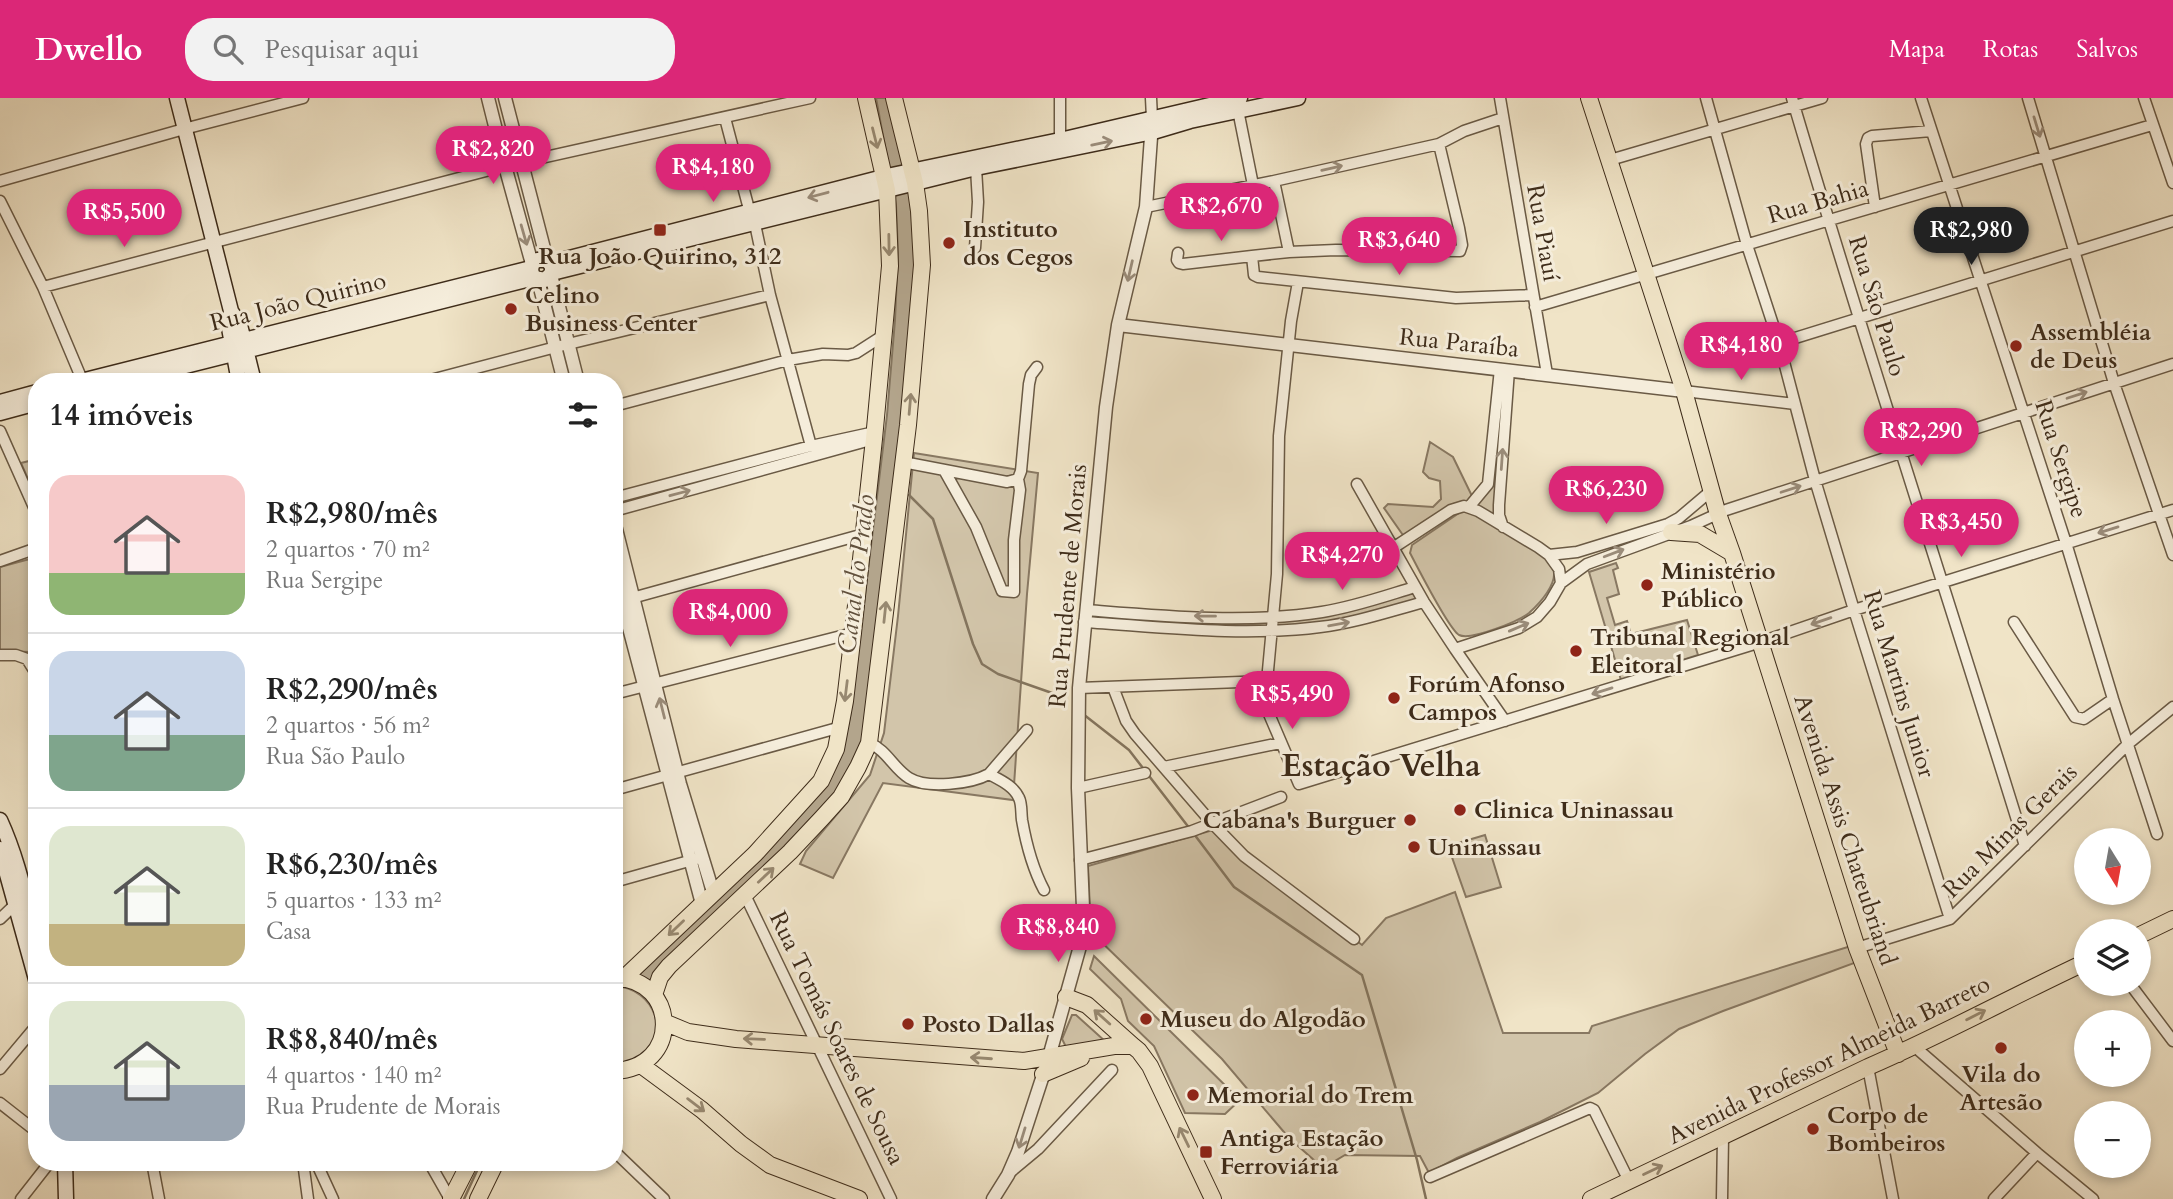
<!DOCTYPE html>
<html lang="pt">
<head>
<meta charset="utf-8">
<style>
  body { margin:0; font-family:Cardo,serif; background:#f2f2f2; color:#222; height:100vh; display:flex; flex-direction:column; font-size:26px; white-space:nowrap }
  * { box-sizing:border-box; margin:0 }
  p { font-size:23px; color:#767676 }
  .icon { flex:none; width:38px; height:38px; fill:none; stroke:currentColor; stroke-width:2; stroke-linecap:round; stroke-linejoin:round }
  .map { position:relative; flex:1; overflow:hidden }
  .side { position:absolute; left:28px; top:275px; width:595px; height:798px; display:flex; flex-direction:column; background:#fff; border-radius:28px; box-shadow:0 4px 10px #0003 }
  .side>* { flex:none }
  .needle { width:46px; rotate:169deg }
  .controls { position:absolute; left:2074px; top:730px; display:grid; gap:14px }
  .controls a { display:grid; place-items:center; width:77px; height:77px; border-radius:50%; background:#fff; box-shadow:0 4px 10px #0003; font-size:35px }
  .price { position:absolute; translate:-50% -60px; padding:0 16px; border-radius:24px; background:#db2777; color:#fff; font-size:23px; line-height:46px; filter:drop-shadow(0 2px 4px #0008) }
  .price::after { content:''; position:absolute; left:50%; top:42px; width:21px; height:16px; margin-left:-10px; background:inherit; clip-path:polygon(0 0,100% 0,50% 100%) }
  .price.selected { background:#222; color:#fff }
  ul { padding:0; list-style:none }
  li { display:flex; align-items:center; gap:21px; height:175px; padding:0 21px }
  li+li { border-top:2px solid #e0e0e0 }
  li span { display:grid; place-items:center; flex:none; width:196px; height:140px; border-radius:21px; color:#555 }
  li>.icon { margin-inline-start:auto }
  span .icon { width:84px; height:84px; fill:#fffc; stroke-width:1 }
  li b { font-size:30px }
  h2 { display:flex; justify-content:space-between; align-items:center; height:84px; padding:0 21px; font-size:30px }
  header { display:flex; align-items:center; gap:42px; box-sizing:border-box; height:98px; padding:0 35px; background:#db2777; color:#fff }
  header strong { font-size:33px }
  nav { display:flex; gap:38px; margin-inline-start:auto; font-size:24px }
  .search { width:490px; height:63px; background:#f2f2f2; display:flex; align-items:center; gap:18px; box-sizing:border-box; padding:0 24px; border-radius:28px; color:#767676; font-size:26px }
  .map>svg:first-child { display:block }
  .green { fill:#d2c5aa; stroke:#887862; stroke-width:2 }
  .water { fill:#b3a58c; stroke:#84755e; stroke-width:2 }
  .lines { fill:none; stroke-linecap:round; stroke-linejoin:round }
  .stream { stroke:#84755e; stroke-width:2.5 }
  .minor-casing { stroke:#6a5a45; stroke-width:13 }
  .tertiary-casing { stroke:#6a5a45; stroke-width:15 }
  .secondary-casing { stroke:#3e2c1a; stroke-width:17 }
  .primary-casing { stroke:#3e2c1a; stroke-width:18 }
  .minor { stroke:#f5eddb; stroke-width:10 }
  .tertiary { stroke:#f5eddb; stroke-width:12 }
  .secondary { stroke:#f5eddb; stroke-width:14 }
  .primary { stroke:#f0e4c7; stroke-width:16 }
  .oneway { stroke:#9a8c7a }
  .oneway2 { stroke:#978870 }
  .poi-dot { fill:#8f2418; stroke:#f5eddb; stroke-width:2.5 }
  .labels { text-anchor:middle; dominant-baseline:central; stroke-width:6; stroke-linejoin:round; paint-order:stroke }
  .street-label { font-size:24px; fill:#3e2c1a; stroke:#f5eddb }
  .poi-label { font-size:24px; font-weight:bold; fill:#3e2c1a; stroke:#f5eddb; text-anchor:start }
  .water-label { font-size:26px; font-style:italic; fill:#61503c; stroke:#f5eddb }
  .district-label { font-size:32px; font-weight:bold; fill:#3e2c1a; stroke:#f5eddb }
</style>
</head>
<body>
<header>
<strong>Dwello</strong>
<div class="search"><svg class="icon" aria-label="search" viewBox="0 0 24 24"><circle cx="10" cy="10" r="6"/><path d="M15 15l6 6"/></svg>Pesquisar aqui</div>
<nav><a>Mapa</a><a>Rotas</a><a>Salvos</a></nav>
</header>
<div class="map">
<svg width="2173" height="1101" viewBox="0 0 2173 1101">
  <rect width="100%" height="100%" fill="#f0e4c7"/>
  <filter id="stains"><feTurbulence type="fractalNoise" baseFrequency=".00286" numOctaves="4"/><feColorMatrix values="0 0 0 0 .2 0 0 0 0 .09 0 0 0 0 .02 0 0 0 .5 -.17"/></filter>
  <radialGradient id="worn" r=".72"><stop offset=".6" stop-color="#630" stop-opacity="0"/><stop offset="1" stop-color="#630" stop-opacity=".3"/></radialGradient>
  <path class="green" d="M1502 274 1498 423 1475 408 1490 390Z
    M1430 344 1453 359 1472 398 1469 404 1405 440 1384 410 1388 406 1433 409 1441 401 1440 383 1429 380 1423 374Z
    M914 355 1038 375 1027 496 1013 702 883 685 833 780 800 766 806 753 870 677 884 635 898 518Z
    M37 361V402L21 365Z
    M1471 412C1493 425 1542 448 1553 470 1559 485 1539 506 1529 515 1519 523 1471 543 1459 537 1448 530 1418 470 1410 455L1412 447 1462 413Z
    M37 459V568L30 554 0 553V469Z
    M1616 465 1618 470 1613 472 1619 496 1607 500 1615 527 1627 523 1631 536 1687 522 1698 557 1621 582 1589 474Z
    M1414 492 1421 502 1345 522 1273 530 1275 521Z
    M1089 515 1271 522 1269 529 1088 523Z
    M1213 732 1362 847 1386 820 1455 794 1503 935H1589L1592 928 1851 848 1857 864 1723 913 1679 931 1645 956 1598 995 1540 1024 1457 1060 1429 1075 1420 1058 1345 1057 1323 1070 1289 1040 1222 961 1091 834 1088 768Z
    M1485 737 1501 789 1466 799 1448 748Z
    M1094 858 1240 1002 1225 1016 1185 1015 1154 948 1128 923 1121 901 1090 871Z
    M614 888C656 889 674 942 636 962 630 965 621 965 614 966Z
    M1072 917H1076L1106 944 1066 949 1062 941Z"/>
  <path class="water" d="M876 0H891L916 109 918 151 902 349 864 648 843 687 653 886 639 877 843 649 850 619 887 317 895 222 898 155 896 107Z"/>
  <g class="lines">
    <path class="stream" d="M909 397 933 421 973 546 982 566 998 576 1052 595
      M1083 616 1129 652 1190 731
      M1194 736 1234 789 1362 877 1417 1062 1426 1101
      M464 1101 481 1064"/>
    <g class="minor-casing">
      <path id="minor" d="M1060 0V42
        M1151 0 1152 20
        M1500 0 1547 276
        M1706 0 1747 147 1779 245 1815 382 1854 512 1950 821
        M1792 0C1866 251 1948 498 2025 748
        M1921 0 2066 445 2113 601 2157 736
        M2028 0 2114 285 2173 457
        M2144 0 2173 85
        M1237 7 1253 87
        M725 20 750 115
        M1439 46 1459 130 1462 147 1460 153 1336 152 1289 154 1252 158 1254 177 1258 179 1456 200 1533 197
        M1610 62 1822 0
        M0 83 184 31 303 0
        M1274 83 1289 154
        M0 103 43 189 83 284
        M1146 109 1274 83 1439 46 1464 33 1503 20
        M1875 109 1866 46 1868 40 1872 38 1931 33
        M755 126 770 197 811 348
        M975 150 978 104 976 70
        M1178 155 1177 162 1179 165 1183 166 1252 158
        M1298 184 1291 223 1279 338 1277 476 1267 583 1266 609 1299 686 1761 544 1854 512 2173 412
        M43 189 505 68 810 0
        M1535 209 2152 27
        M1779 245 2173 123
        M423 284 556 249 770 197
        M1684 293 1795 306
        M614 308 788 262 823 256 848 257 856 255 884 237
        M0 333 37 416
        M903 364 1007 384 1018 381
        M944 372 976 429 1002 493 1014 494V442L1020 392 1018 381 1021 373 1029 286 1031 277 1037 269
        M1357 386 1424 504 1455 551 1505 623
        M614 400 811 348 875 334
        M1469 409 1488 386 1500 271
        M614 413 874 341
        M1503 429 1499 417V407L1509 272
        M1393 450 1451 412 1464 408 1478 413 1538 449 1549 457 1559 471 1561 485 1550 504 1537 519 1519 530 1455 551
        M1549 457 1577 454 1668 426 1679 420 1712 392
        M0 463 37 450
        M1561 485 1587 466 1691 428 1726 412 2173 266
        M614 505 864 436
        M1086 512C1162 518 1246 526 1322 514 1354 509 1385 498 1415 489
        M1084 524C1162 529 1242 539 1320 529 1355 525 1390 513 1424 504
        M2014 524 2075 619 2084 621 2113 601
        M0 557H16L27 561 37 577
        M1113 589 1126 623 1135 636 1212 725 1244 758 1354 841
        M1079 590 1267 583
        M614 596 853 535
        M869 645C887 652 893 670 909 680 927 691 971 686 989 676L1027 632
        M1164 669 1280 645
        M989 676C1000 682 1014 688 1019 700 1022 706 1021 715 1022 722 1026 745 1033 771 1044 792
        M1078 690 1145 675
        M614 692 841 629
        M1080 762 1192 733 1281 699
        M614 784 696 761
        M745 797 891 1101
        M0 821 25 797 37 795
        M1857 850 1950 821 2128 646 2173 609
        M2130 886 2173 943
        M1915 949 2037 1055 2093 1101
        M1868 969 1893 1101
        M0 971 37 927
        M0 1005 37 1034
        M614 1053 664 1101
        M152 1064 159 1101
        M208 1064H220
        M303 1064 308 1101
        M316 1064 333 1101
        M429 1064 450 1101
        M1008 1076 1038 1051 1112 972
        M1430 1079 1590 1010 1594 1012 1629 1083
        M21 1101 50 1064
        M1722 1101 1723 1039
        M1994 1101 2037 1055"/>
    </g>
    <g class="tertiary-casing">
      <path id="tertiary" d="M488 0 505 68 532 166
        M505 0 547 162
        M551 177 578 284
        M538 182 564 284
        M1118 227 1684 293
        M614 423 680 686 713 794
        M614 473 702 806
        M993 1101 1008 1077 1018 1054 1049 959 1084 834 1078 690 1079 590 1106 309 1118 227 1146 109 1152 25"/>
    </g>
    <g class="secondary-casing">
      <path id="secondary" d="M177 0 231 213 240 227 254 284
        M550 165 887 78 1060 42 1240 0
        M552 175 976 70 1153 34 1190 23 1298 0
        M231 213 229 230 239 284
        M77 284 531 170
        M122 284 534 180 545 182 552 175V168L547 162H537L532 166 531 173 534 180
        M0 304 37 294
        M0 315 37 305
        M0 722C18 761 26 802 37 844
        M0 751 37 885
        M65 1064 66 1101"/>
    </g>
    <g class="primary-casing">
      <path id="primary" d="M1589 0 1684 293 1717 413 1732 455 1857 850 1898 956
        M1671 434 1700 436 1732 455
        M2138 838 2173 821
        M623 881 755 756 821 683 836 651 845 603 853 535 874 341 890 168 887 92 866 0
        M654 897 660 879 669 868 790 754 822 720 841 699 858 669 869 645 908 327 922 167 919 113 915 85 894 0
        M1066 899 1087 907 1133 948
        M664 924 688 934 736 941 1024 963 1114 948H1133L1139 953 1150 968 1213 1101
        M641 967 702 1012 741 1046 770 1067 859 1101
        M614 973C682 970 678 882 617 880
        M1043 976 1081 960
        M451 1101 470 1064
        M478 1101 496 1064
        M1591 1101 1868 969C1942 937 2013 898 2086 864"/>
    </g>
    <use href="#minor" class="minor"/>
    <use href="#tertiary" class="tertiary"/>
    <use href="#secondary" class="secondary"/>
    <use href="#primary" class="primary"/>
  </g>
  <defs><path id="oneway-shaft" d="M-6 0H5M1.5-3L5.5 0L1.5 3" fill="none" stroke-width="1.6" stroke-linecap="round" stroke-linejoin="round" transform="scale(1.75)"/></defs>
  <g class="oneway">
    <use href="#oneway-shaft" transform="translate(2037 29) rotate(73)"/>
    <use href="#oneway-shaft" transform="translate(1102 45) rotate(-12)"/>
    <use href="#oneway-shaft" transform="translate(1332 70) rotate(-13)"/>
    <use href="#oneway-shaft" transform="translate(818 97) rotate(165)"/>
    <use href="#oneway-shaft" transform="translate(524 137) rotate(74)"/>
    <use href="#oneway-shaft" transform="translate(1130 173) rotate(103)"/>
    <use href="#oneway-shaft" transform="translate(2077 297) rotate(-18)"/>
    <use href="#oneway-shaft" transform="translate(1502 361) rotate(-86)"/>
    <use href="#oneway-shaft" transform="translate(1791 391) rotate(-18)"/>
    <use href="#oneway-shaft" transform="translate(680 395) rotate(-15)"/>
    <use href="#oneway-shaft" transform="translate(2108 432) rotate(163)"/>
    <use href="#oneway-shaft" transform="translate(1614 455) rotate(-21)"/>
    <use href="#oneway-shaft" transform="translate(1205 518) rotate(-179)"/>
    <use href="#oneway-shaft" transform="translate(1821 523) rotate(161)"/>
    <use href="#oneway-shaft" transform="translate(1339 526) rotate(-10)"/>
    <use href="#oneway-shaft" transform="translate(1519 529) rotate(-23)"/>
    <use href="#oneway-shaft" transform="translate(1602 593) rotate(163)"/>
    <use href="#oneway-shaft" transform="translate(662 610) rotate(-104)"/>
    <use href="#oneway-shaft" transform="translate(1022 1040) rotate(107)"/>
  </g>
  <g class="oneway2">
    <use href="#oneway-shaft" transform="translate(875 40) rotate(76)"/>
    <use href="#oneway-shaft" transform="translate(889 147) rotate(89)"/>
    <use href="#oneway-shaft" transform="translate(910 306) rotate(-85)"/>
    <use href="#oneway-shaft" transform="translate(885 514) rotate(-84)"/>
    <use href="#oneway-shaft" transform="translate(846 593) rotate(97)"/>
    <use href="#oneway-shaft" transform="translate(766 777) rotate(-43)"/>
    <use href="#oneway-shaft" transform="translate(676 830) rotate(136)"/>
    <use href="#oneway-shaft" transform="translate(1976 917) rotate(-27)"/>
    <use href="#oneway-shaft" transform="translate(1102 919) rotate(-138)"/>
    <use href="#oneway-shaft" transform="translate(754 941) rotate(-178)"/>
    <use href="#oneway-shaft" transform="translate(981 960) rotate(-176)"/>
    <use href="#oneway-shaft" transform="translate(696 1007) rotate(37)"/>
    <use href="#oneway-shaft" transform="translate(1184 1039) rotate(-116)"/>
    <use href="#oneway-shaft" transform="translate(1653 1072) rotate(-25)"/>
  </g>
  <g class="poi-dot">
    <rect x="653" y="125" width="14" height="14" rx="3.5"/>
    <circle cx="949" cy="145" r="7"/>
    <circle cx="511" cy="211" r="7"/>
    <circle cx="2016" cy="248" r="7"/>
    <circle cx="1647" cy="487" r="7"/>
    <circle cx="1576" cy="553" r="7"/>
    <circle cx="1394" cy="600" r="7"/>
    <circle cx="1460" cy="712" r="7"/>
    <circle cx="1410" cy="722" r="7"/>
    <circle cx="1414" cy="749" r="7"/>
    <circle cx="1146" cy="921" r="7"/>
    <circle cx="908" cy="926" r="7"/>
    <circle cx="2001" cy="950" r="7"/>
    <circle cx="1193" cy="997" r="7"/>
    <circle cx="1813" cy="1031" r="7"/>
    <rect x="1199" y="1047" width="14" height="14" rx="3.5"/>
  </g>
  <g class="labels">
    <g class="street-label">
      <text transform="translate(1818 104) rotate(-16)">Rua Bahia</text>
      <text transform="translate(1543 135) rotate(80)">Rua Piauí</text>
      <text transform="translate(298 204) rotate(-14)">Rua João Quirino</text>
      <text transform="translate(1877 208) rotate(73)">Rua São Paulo</text>
      <text transform="translate(1459 245) rotate(6)">Rua Paraíba</text>
      <text transform="translate(2061 361) rotate(72)">Rua Sergipe</text>
      <text transform="translate(1068 488) rotate(-85)">Rua Prudente de Morais</text>
      <text transform="translate(1899 586) rotate(73)">Rua Martins Junior</text>
      <text transform="translate(1845 732) rotate(72)">Avenida Assis Chateubriand</text>
      <text transform="translate(2010 733) rotate(-45)">Rua Minas Gerais</text>
      <text transform="translate(837 940) rotate(64)">Rua Tomás Soares de Sousa</text>
      <text transform="translate(1829 962) rotate(-26)">Avenida Professor Almeida Barreto</text>
    </g>
    <g class="poi-label">
      <text x="963" y="131">Instituto<tspan x="963" dy="28">dos Cegos</tspan></text>
      <text x="660" y="158" text-anchor="middle">Rua João Quirino, 312</text>
      <text x="525" y="197">Celino<tspan x="525" dy="28">Business Center</tspan></text>
      <text x="2030" y="234">Assembléia<tspan x="2030" dy="28">de Deus</tspan></text>
      <text x="1661" y="473">Ministério<tspan x="1661" dy="28">Público</tspan></text>
      <text x="1590" y="539">Tribunal Regional<tspan x="1590" dy="28">Eleitoral</tspan></text>
      <text x="1408" y="586">Forúm Afonso<tspan x="1408" dy="28">Campos</tspan></text>
      <text x="1474" y="712">Clinica Uninassau</text>
      <text x="1396" y="722" text-anchor="end">Cabana's Burguer</text>
      <text x="1428" y="749">Uninassau</text>
      <text x="1160" y="921">Museu do Algodão</text>
      <text x="922" y="926">Posto Dallas</text>
      <text x="2001" y="976" text-anchor="middle">Vila do<tspan x="2001" dy="28">Artesão</tspan></text>
      <text x="1207" y="997">Memorial do Trem</text>
      <text x="1827" y="1017">Corpo de<tspan x="1827" dy="28">Bombeiros</tspan></text>
      <text x="1220" y="1040">Antiga Estação<tspan x="1220" dy="28">Ferroviária</tspan></text>
    </g>
    <g class="water-label">
      <text transform="translate(856 476) rotate(-83)">Canal do Prado</text>
    </g>
    <g class="district-label">
      <text x="1381" y="668">Estação Velha</text>
    </g>
  </g>
  <rect width="100%" height="100%" filter="url(#stains)"/>
  <rect width="100%" height="100%" fill="url(#worn)"/>
</svg>
<div class="controls">
<a><svg class="needle" viewBox="-14 -14 28 28"><path d="M0-13l5 13h-10z" fill="#e53935"/><path d="M0 13l5-13h-10z" fill="#767676"/></svg></a>
<a><svg class="icon" aria-label="layers" viewBox="0 0 24 24"><path d="M12 4l9 5-9 5-9-5zM3 14l9 5 9-5"/></svg></a>
<a>+</a>
<a>−</a>
</div>
<b class="price" style="left:493px;top:88px">R$2,820</b>
<b class="price" style="left:713px;top:106px">R$4,180</b>
<b class="price" style="left:1221px;top:145px">R$2,670</b>
<b class="price" style="left:124px;top:151px">R$5,500</b>
<b class="price selected" style="left:1971px;top:169px">R$2,980</b>
<b class="price" style="left:1399px;top:179px">R$3,640</b>
<b class="price" style="left:1741px;top:284px">R$4,180</b>
<b class="price" style="left:1921px;top:370px">R$2,290</b>
<b class="price" style="left:1606px;top:428px">R$6,230</b>
<b class="price" style="left:1961px;top:461px">R$3,450</b>
<b class="price" style="left:1342px;top:494px">R$4,270</b>
<b class="price" style="left:730px;top:551px">R$4,000</b>
<b class="price" style="left:1292px;top:633px">R$5,490</b>
<b class="price" style="left:1058px;top:866px">R$8,840</b>
<section class="side">
<h2>14 imóveis<svg class="icon" aria-label="filters" viewBox="0 0 24 24"><path d="M4 7h16M4 17h16"/><circle cx="9" cy="7" r="2"/><circle cx="15" cy="17" r="2"/></svg></h2>
<ul>
<li><span style="background:linear-gradient(#f6c9c9 70%,#8fb573 0)"><svg class="icon" aria-label="home" viewBox="0 0 24 24"><path d="M3 11l9-7 9 7M6 9v11h12V9"/></svg></span><div><b>R$2,980/mês</b><p>2 quartos · 70 m²</p><p>Rua Sergipe</p></div></li>
<li><span style="background:linear-gradient(#c9d6e8 60%,#7fa58c 0)"><svg class="icon" aria-label="home" viewBox="0 0 24 24"><path d="M3 11l9-7 9 7M6 9v11h12V9"/></svg></span><div><b>R$2,290/mês</b><p>2 quartos · 56 m²</p><p>Rua São Paulo</p></div></li>
<li><span style="background:linear-gradient(#dfe7d0 70%,#c2b280 0)"><svg class="icon" aria-label="home" viewBox="0 0 24 24"><path d="M3 11l9-7 9 7M6 9v11h12V9"/></svg></span><div><b>R$6,230/mês</b><p>5 quartos · 133 m²</p><p>Casa</p></div></li>
<li><span style="background:linear-gradient(#dfe7d0 60%,#9aa5b1 0)"><svg class="icon" aria-label="home" viewBox="0 0 24 24"><path d="M3 11l9-7 9 7M6 9v11h12V9"/></svg></span><div><b>R$8,840/mês</b><p>4 quartos · 140 m²</p><p>Rua Prudente de Morais</p></div></li>
</ul>
</section>
</div>
</body>
</html>
